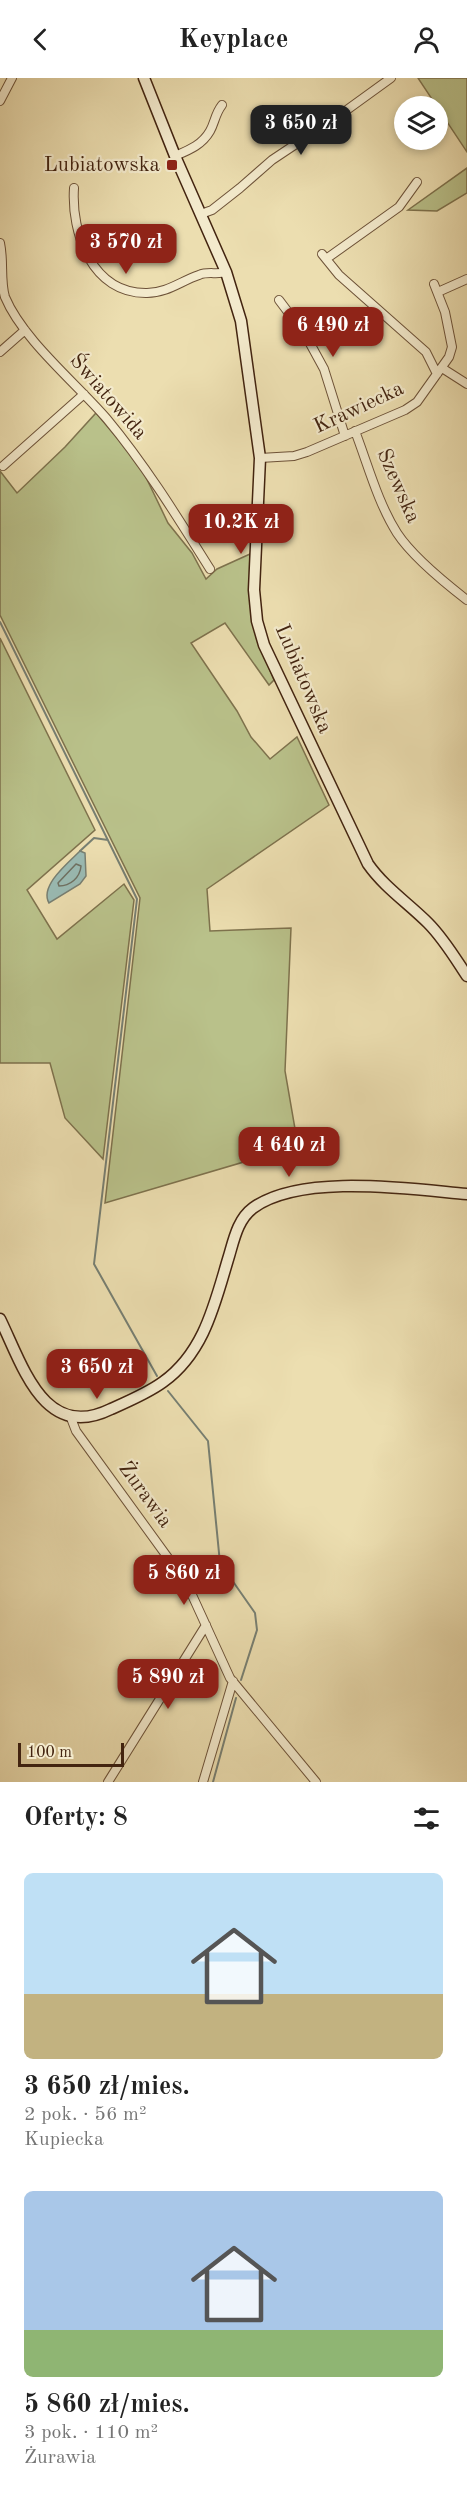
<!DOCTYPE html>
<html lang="pl">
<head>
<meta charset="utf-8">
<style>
  body { margin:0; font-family:"Old Standard TT",serif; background:#f2f2f2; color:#222; height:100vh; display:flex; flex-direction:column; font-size:22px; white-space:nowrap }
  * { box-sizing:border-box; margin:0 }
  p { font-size:20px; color:#767676 }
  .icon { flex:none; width:33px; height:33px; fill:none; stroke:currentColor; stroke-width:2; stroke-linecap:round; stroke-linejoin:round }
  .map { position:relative; height:1704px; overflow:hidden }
  .details { display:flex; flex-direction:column; background:#fff; flex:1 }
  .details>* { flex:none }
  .fabs { position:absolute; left:394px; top:18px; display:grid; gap:12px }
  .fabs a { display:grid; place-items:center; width:54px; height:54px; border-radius:50%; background:#fff; box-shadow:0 3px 9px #0003; font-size:30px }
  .scale { position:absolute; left:18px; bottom:15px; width:106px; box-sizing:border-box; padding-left:6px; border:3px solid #432410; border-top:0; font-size:16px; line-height:21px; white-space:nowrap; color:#432410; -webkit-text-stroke:4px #f3eacc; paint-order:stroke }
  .price { position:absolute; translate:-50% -51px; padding:0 14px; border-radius:12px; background:#8f2418; color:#fff; font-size:20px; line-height:39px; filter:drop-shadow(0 2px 3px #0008) }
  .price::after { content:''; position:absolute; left:50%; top:36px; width:18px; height:14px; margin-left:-9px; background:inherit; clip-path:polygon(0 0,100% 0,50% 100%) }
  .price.on { background:#222; color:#fff }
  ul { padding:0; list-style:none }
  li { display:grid; align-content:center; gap:12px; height:318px; padding:0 24px }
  li span { display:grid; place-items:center; height:186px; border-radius:9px; color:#555 }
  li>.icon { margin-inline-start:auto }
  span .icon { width:108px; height:108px; fill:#fffc; stroke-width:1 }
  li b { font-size:26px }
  h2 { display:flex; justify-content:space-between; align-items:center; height:72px; padding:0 24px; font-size:26px }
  header { display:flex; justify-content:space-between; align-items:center; height:78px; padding:0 24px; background:#fff; font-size:27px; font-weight:600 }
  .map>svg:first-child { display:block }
  .green { fill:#b9c18a; stroke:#7e724d; stroke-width:1.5 }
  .water { fill:#9abbb4; stroke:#777f72; stroke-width:1.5 }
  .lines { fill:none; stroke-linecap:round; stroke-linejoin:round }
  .shore { stroke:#6e7062; stroke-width:1.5 }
  .stream { stroke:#777f72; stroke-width:2 }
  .street-casing { stroke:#6d5238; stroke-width:10 }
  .secondary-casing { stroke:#432410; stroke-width:13 }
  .street { stroke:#f3eacc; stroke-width:8 }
  .secondary { stroke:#f3eacc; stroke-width:10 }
  .poi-dot { fill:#8f2418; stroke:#f3eacc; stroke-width:2 }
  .labels { text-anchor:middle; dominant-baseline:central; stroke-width:4.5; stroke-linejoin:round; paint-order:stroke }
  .poi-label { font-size:21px; fill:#432410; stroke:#f3eacc; text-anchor:end }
  .street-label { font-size:21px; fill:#432410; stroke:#f3eacc }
</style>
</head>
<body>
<header><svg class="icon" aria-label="back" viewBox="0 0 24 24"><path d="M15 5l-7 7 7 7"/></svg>Keyplace<svg class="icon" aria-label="person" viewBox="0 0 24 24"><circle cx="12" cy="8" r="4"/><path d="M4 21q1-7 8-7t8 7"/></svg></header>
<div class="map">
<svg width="467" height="1704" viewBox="0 0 467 1704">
  <rect width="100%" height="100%" fill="#ecdeb0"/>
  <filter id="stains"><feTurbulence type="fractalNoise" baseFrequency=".00333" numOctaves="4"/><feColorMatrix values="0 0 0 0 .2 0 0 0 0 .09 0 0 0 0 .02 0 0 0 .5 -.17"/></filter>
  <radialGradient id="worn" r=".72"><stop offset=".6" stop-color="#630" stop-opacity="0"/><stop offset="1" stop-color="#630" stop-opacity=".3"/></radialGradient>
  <path class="green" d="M418 0H467V74Z
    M467 90V115L437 133 408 132Z
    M96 335 140 387 168 445 192 475 206 501 217 491 250 476C248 528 253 554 274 602L269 607 225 545 191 565 237 633 251 659 270 681 297 659 329 727 207 811 210 853 291 850 285 993 298 1068 105 1125 140 820 0 537V393L17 415 65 369Z
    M0 560 95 752 27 812 57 861 124 806 134 822 103 1081 65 1040 50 985H0Z"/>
  <path class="water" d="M80 773 85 775 86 798 80 806 49 825C39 808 69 784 80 773Z"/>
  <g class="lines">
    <path class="shore" d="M76 786 81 788C80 800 70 808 59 808L58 805Z"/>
    <path class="stream" d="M0 544 137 821 94 1186 157 1298
      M80 773 94 760 108 762
      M168 1313 208 1363 220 1485 255 1535 257 1552 241 1602
      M213 1704 236 1620"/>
    <g class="street-casing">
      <path id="street" d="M0 23 12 0
        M175 78C189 72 202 67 210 53 215 44 215 36 222 27
        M74 110C71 155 92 216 147 215 167 215 181 203 199 197 208 193 217 197 226 194
        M201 136 212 132 240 110 272 82 344 34 391 0
        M0 165C4 183 0 202 5 219 23 262 76 305 107 341 146 388 178 440 210 491
        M322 176 339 197 426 274 437 296
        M326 181 399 129 417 104
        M438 214 467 201
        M279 222 306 258 324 291 345 358
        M0 274 25 252
        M442 290 467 306
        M355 353C368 387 378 425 397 455 412 478 445 505 467 522
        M260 380 294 378 307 374 405 332 417 324 449 279 452 269 445 234 434 206
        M3 388 84 316
        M71 1340 76 1353 187 1506 230 1600 316 1704
        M108 1704 206 1547
        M203 1704 233 1603"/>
    </g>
    <g class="secondary-casing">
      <path id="secondary" d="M144 0 175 78 226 194 241 243 260 380 254 512 257 543 264 567 368 786C384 809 408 825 428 845 444 861 455 880 467 898
        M0 1241C23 1288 44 1364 111 1331 129 1323 148 1315 163 1304 205 1274 215 1224 229 1178 234 1161 238 1141 253 1130 301 1095 410 1111 467 1116"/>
    </g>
    <use href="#street" class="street"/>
    <use href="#secondary" class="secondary"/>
  </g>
  <rect class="poi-dot" x="166" y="81" width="12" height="12" rx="3"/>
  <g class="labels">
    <g class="poi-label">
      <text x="160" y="87">Lubiatowska</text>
    </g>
    <g class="street-label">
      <text transform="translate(108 319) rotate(49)">Światowida</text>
      <text transform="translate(359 330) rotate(-25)">Krawiecka</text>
      <text transform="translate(398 408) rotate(66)">Szewska</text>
      <text transform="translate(303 601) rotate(67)">Lubiatowska</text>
      <text transform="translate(145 1417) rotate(54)">Żurawia</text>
    </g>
  </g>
  <rect width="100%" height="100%" filter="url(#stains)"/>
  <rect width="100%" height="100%" fill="url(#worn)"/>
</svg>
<div class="fabs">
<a><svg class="icon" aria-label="layers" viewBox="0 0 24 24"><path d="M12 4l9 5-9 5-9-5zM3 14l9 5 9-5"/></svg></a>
</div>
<div class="scale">100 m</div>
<b class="price on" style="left:301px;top:78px">3 650 zł</b>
<b class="price" style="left:126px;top:197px">3 570 zł</b>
<b class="price" style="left:333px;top:280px">6 490 zł</b>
<b class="price" style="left:241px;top:477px">10.2K zł</b>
<b class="price" style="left:289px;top:1100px">4 640 zł</b>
<b class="price" style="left:97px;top:1322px">3 650 zł</b>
<b class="price" style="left:184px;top:1528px">5 860 zł</b>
<b class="price" style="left:168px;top:1632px">5 890 zł</b>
</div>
<section class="details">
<h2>Oferty: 8<svg class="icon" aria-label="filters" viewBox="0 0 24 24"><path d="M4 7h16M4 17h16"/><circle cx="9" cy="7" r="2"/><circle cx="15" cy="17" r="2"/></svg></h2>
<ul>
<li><span style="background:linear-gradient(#bfe0f5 65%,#c2b280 0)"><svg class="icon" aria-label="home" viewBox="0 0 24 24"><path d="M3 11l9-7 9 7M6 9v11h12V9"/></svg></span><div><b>3 650 zł/mies.</b><p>2 pok. · 56 m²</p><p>Kupiecka</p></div></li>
<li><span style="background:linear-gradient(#a9c7e8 75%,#8fb573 0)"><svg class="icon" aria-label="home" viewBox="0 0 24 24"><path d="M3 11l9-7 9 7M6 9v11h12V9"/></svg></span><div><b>5 860 zł/mies.</b><p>3 pok. · 110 m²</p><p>Żurawia</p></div></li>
</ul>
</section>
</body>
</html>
